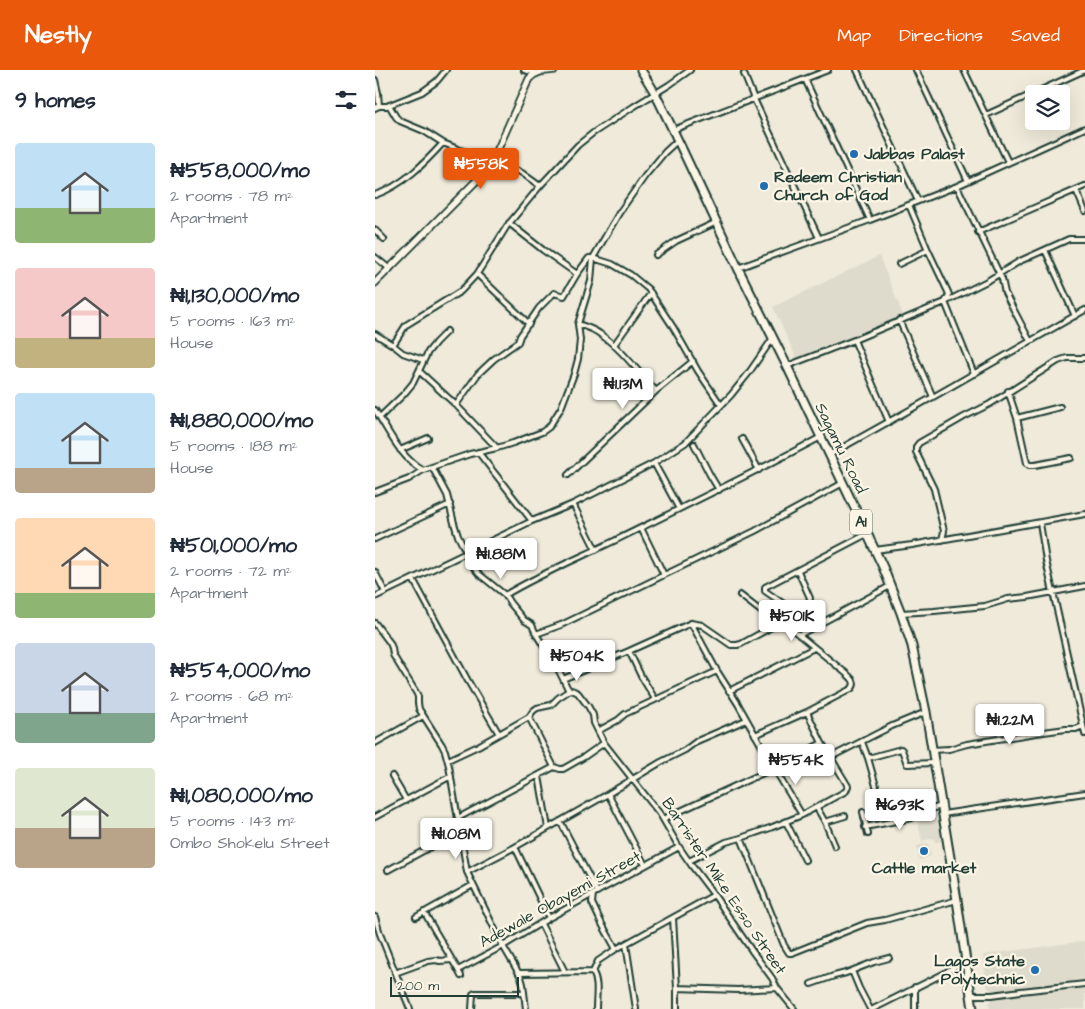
<!DOCTYPE html>
<html lang="en">
<head>
<meta charset="utf-8">
<style>
  body { margin:0; font-family:"Architects Daughter",sans-serif; background:#f6f6f7; color:#1f2937; height:100vh; display:flex; flex-direction:column; font-size:19px; white-space:nowrap }
  * { box-sizing:border-box; margin:0 }
  p { font-size:16px; color:#747a83 }
  .icon { flex:none; width:28px; height:28px; fill:none; stroke:currentColor; stroke-width:2; stroke-linecap:round; stroke-linejoin:round }
  .map { position:relative; flex:1; overflow:hidden }
  .details { display:flex; flex-direction:column; background:#fff; width:375px }
  .details>* { flex:none }
  .fabs { position:absolute; left:650px; top:15px; display:grid; gap:10px }
  .fabs a { display:grid; place-items:center; width:45px; height:45px; border-radius:5px; background:#fff; box-shadow:0 5px 20px #0002; font-size:25px }
  .scale { position:absolute; left:15px; bottom:12px; width:129px; box-sizing:border-box; padding-left:5px; border:2px solid #1f3d34; border-top:0; font-size:14px; line-height:18px; white-space:nowrap; color:#1f3d34; -webkit-text-stroke:4px #fcf5e5; paint-order:stroke }
  .price { position:absolute; translate:-50% -42px; padding:0 11px; border-radius:5px; background:#fff; color:#222; font-size:16px; line-height:32px; filter:drop-shadow(0 1px 2px #0008) }
  .price::after { content:''; position:absolute; left:50%; top:30px; width:15px; height:11px; margin-left:-8px; background:inherit; clip-path:polygon(0 0,100% 0,50% 100%) }
  .price.on { background:#ea580c; color:#fff }
  ul { padding:0; list-style:none }
  li { display:flex; align-items:center; gap:15px; height:125px; padding:0 15px }
  li span { display:grid; place-items:center; flex:none; width:140px; height:100px; border-radius:5px; color:#555 }
  li>.icon { margin-inline-start:auto }
  span .icon { width:60px; height:60px; fill:#fffc; stroke-width:1 }
  li b { font-size:21px }
  h2 { display:flex; justify-content:space-between; align-items:center; height:60px; padding:0 15px; font-size:21px }
  header { display:flex; align-items:center; gap:30px; box-sizing:border-box; height:70px; padding:0 25px; background:#ea580c; color:#fff }
  header strong { font-size:24px }
  nav { display:flex; gap:28px; margin-inline-start:auto; font-size:18px }
  main { display:flex; flex:1; min-height:0 }
  .map>svg:first-child { display:block }
  .built { fill:#dedbcc }
  .lines { fill:none; stroke-linecap:round; stroke-linejoin:round }
  .street-casing { stroke:#1f3d34; stroke-width:8 }
  .secondary-casing { stroke:#1f3d34; stroke-width:9 }
  .highway-casing { stroke:#1f3d34; stroke-width:11 }
  .street { stroke:#fcf5e5; stroke-width:4 }
  .secondary { stroke:#fcf5e5; stroke-width:5.5 }
  .highway { stroke:#fcf5e5; stroke-width:7 }
  .poi-dot { fill:#1f6fb2; stroke:#fcf5e5; stroke-width:2 }
  .labels { text-anchor:middle; dominant-baseline:central; stroke-width:4.5; stroke-linejoin:round; paint-order:stroke }
  .shield { fill:#fcf5e5; stroke:#617469; stroke-width:1 }
  .shield-label { font-size:15px; font-weight:bold; fill:#1f3d34 }
  .poi-label { font-size:16px; font-weight:bold; fill:#1f3d34; stroke:#fcf5e5; text-anchor:start }
  .street-label { font-size:16px; fill:#1f3d34; stroke:#fcf5e5 }
</style>
</head>
<body>
<header>
<strong>Nestly</strong>
<nav><a>Map</a><a>Directions</a><a>Saved</a></nav>
</header>
<main>
<section class="details">
<h2>9 homes<svg class="icon" aria-label="filters" viewBox="0 0 24 24"><path d="M4 7h16M4 17h16"/><circle cx="9" cy="7" r="2"/><circle cx="15" cy="17" r="2"/></svg></h2>
<ul>
<li><span style="background:linear-gradient(#bfe0f5 65%,#8fb573 0)"><svg class="icon" aria-label="home" viewBox="0 0 24 24"><path d="M3 11l9-7 9 7M6 9v11h12V9"/></svg></span><div><b>₦558,000/mo</b><p>2 rooms · 78 m²</p><p>Apartment</p></div></li>
<li><span style="background:linear-gradient(#f6c9c9 70%,#c2b280 0)"><svg class="icon" aria-label="home" viewBox="0 0 24 24"><path d="M3 11l9-7 9 7M6 9v11h12V9"/></svg></span><div><b>₦1,130,000/mo</b><p>5 rooms · 163 m²</p><p>House</p></div></li>
<li><span style="background:linear-gradient(#bfe0f5 75%,#b9a48a 0)"><svg class="icon" aria-label="home" viewBox="0 0 24 24"><path d="M3 11l9-7 9 7M6 9v11h12V9"/></svg></span><div><b>₦1,880,000/mo</b><p>5 rooms · 188 m²</p><p>House</p></div></li>
<li><span style="background:linear-gradient(#ffd9b3 75%,#8fb573 0)"><svg class="icon" aria-label="home" viewBox="0 0 24 24"><path d="M3 11l9-7 9 7M6 9v11h12V9"/></svg></span><div><b>₦501,000/mo</b><p>2 rooms · 72 m²</p><p>Apartment</p></div></li>
<li><span style="background:linear-gradient(#c9d6e8 70%,#7fa58c 0)"><svg class="icon" aria-label="home" viewBox="0 0 24 24"><path d="M3 11l9-7 9 7M6 9v11h12V9"/></svg></span><div><b>₦554,000/mo</b><p>2 rooms · 68 m²</p><p>Apartment</p></div></li>
<li><span style="background:linear-gradient(#dfe7d0 60%,#b9a48a 0)"><svg class="icon" aria-label="home" viewBox="0 0 24 24"><path d="M3 11l9-7 9 7M6 9v11h12V9"/></svg></span><div><b>₦1,080,000/mo</b><p>5 rooms · 143 m²</p><p>Ombo Shokelu Street</p></div></li>
</ul>
</section>
<div class="map">
<svg width="710" height="939" viewBox="0 0 710 939">
  <rect width="100%" height="100%" fill="#efeada"/>
  <filter id="ink" filterUnits="userSpaceOnUse"><feTurbulence type="fractalNoise" baseFrequency=".02" numOctaves="2"/><feDisplacementMap in="SourceGraphic" scale="10" xChannelSelector="R" yChannelSelector="G"/><feConvolveMatrix kernelMatrix="1 2 1 2 8 2 1 2 1" color-interpolation-filters="sRGB"/></filter>
  <g filter="url(#ink)">
    <path class="built" d="M504 186 528 245 423 291 398 237Z
      M562 740 569 771 560 772 559 768 547 771 541 745Z
      M553 773 556 786 544 790 542 776Z
      M710 871V939H615L614 933 618 929 616 921 612 916 608 885Z"/>
    <g class="lines">
      <g class="street-casing">
        <path id="street" d="M149 0 162 3
          M482 0 543 131
          M541 0 593 111
          M589 0 633 92
          M369 4 379 29 444 168
          M430 9 495 150
          M0 10 3 23 4 36
          M14 35 21 47 25 51 49 61 68 73 108 89 118 90 125 92 147 103 165 116
          M0 38 4 36H12L47 22 62 11 71 0
          M611 45 710 0
          M298 60 453 0
          M582 116 627 209 630 223 655 271
          M701 120 710 141
          M0 125C27 116 49 94 68 73
          M534 135 553 180 573 222 574 225 570 232 599 304
          M134 153 168 180 202 204
          M0 160 9 169
          M603 162 710 116
          M670 180 700 246
          M281 185 301 171 342 152
          M0 187 15 199
          M524 194 553 180
          M363 198 495 150 582 116 710 58
          M102 204 154 254
          M524 250 558 327
          M203 254C211 257 219 259 225 264 247 279 263 302 281 321
          M0 264 18 275 28 283 48 290
          M479 270 514 352
          M18 275 31 255 86 221 102 204 132 156 165 116 203 75 218 63 258 37 294 15 315 0
          M239 275 276 223
          M412 296 479 270 570 232 614 210 645 191 694 169H710
          M44 301 81 335 122 378
          M633 321 642 348 652 393 654 395H660L696 388
          M81 335 103 304 119 289 143 272 145 266 164 238 179 223 189 226 202 204 214 188H218L237 194 256 205 273 219 298 257 323 301 346 335
          M0 340C13 360 26 389 48 400
          M5 347 29 324 38 313 53 282 61 272 72 261
          M642 348 685 337
          M367 369 384 400
          M319 374 335 405 344 420
          M25 380 53 368
          M103 382 157 451
          M454 385 558 327 710 240
          M279 393 304 439
          M57 397 72 425 79 453 83 466 99 498 104 504 130 525 135 533 149 550 157 555 161 564 183 599 193 619 199 621 203 623 213 636 218 645 219 653 229 673 285 744 304 777 317 796 339 825 377 881 397 908 402 918 419 939
          M193 405 281 321 318 291
          M0 422 34 409 48 400 95 384 122 378 138 373 167 362 174 357 186 338 199 304 203 289 205 270 203 254 216 211 218 188 244 143 270 106 290 82 303 70
          M198 434 221 480
          M665 453 671 491 710 664
          M266 458 289 505
          M0 469 75 434
          M567 470 569 461 559 419 541 382V377L544 373 589 347 615 334 683 291 692 288H710
          M500 480 537 475 710 444
          M423 501 435 528C435 535 425 539 419 541L390 521V517L492 464
          M0 502 10 522
          M38 509 93 611 124 664
          M130 525C165 504 202 489 239 471 308 437 377 404 446 367
          M365 525 392 546 404 553 406 552 412 555 467 600C473 605 484 612 476 619L432 642 380 665
          M0 527 157 451 198 434 279 393 310 373 356 325 373 304 398 268
          M526 543 559 541 610 536 633 529 652 527 710 516
          M0 553 15 573 17 578 18 585 42 624 43 627V633L44 639 67 675 70 681 74 696 92 802 128 876 146 907 148 914 151 939
          M316 553 342 601 363 634 394 689
          M161 564 186 555 380 461 468 413
          M424 565 515 516
          M254 581 266 606 280 629
          M188 609 254 581 316 553 327 555 356 575H362L366 574 404 553
          M354 621 439 578
          M154 647 179 697
          M223 661 243 650 250 644 342 601
          M487 672 493 688 501 716
          M0 673 48 646
          M557 680 574 679 592 674 661 663 691 659H701L708 656
          M456 687 517 656 551 642
          M493 688 526 679 527 680 532 694 559 693
          M73 690 103 676 154 647 158 641 162 638 176 635 183 628 195 620
          M405 694 447 673
          M17 706 31 730
          M164 706 173 758
          M233 724 270 795
          M442 738 450 752 460 776
          M488 742 493 764
          M568 744 710 723
          M0 747 76 706
          M489 747 535 738C545 743 556 739 567 736
          M83 748 179 697 185 699H188L209 687 229 673
          M288 749 399 698 427 745
          M185 751 222 822
          M411 752 430 790
          M450 752 470 746
          M490 757 537 748 539 740
          M366 768 409 875 414 883H417L492 853 510 850 582 830
          M140 777 174 848
          M314 791 351 772 366 768 395 758 427 745 471 721 473 716 447 673 432 642
          M13 800 85 761
          M92 802 140 777 233 724 286 692 310 680 322 671 371 650
          M218 824 217 833 227 854 241 879 339 825
          M49 842 83 900
          M0 847 5 864 35 939
          M41 847 98 815
          M298 848 302 918V939
          M166 854 190 902
          M251 874 261 939
          M477 901 484 918 495 939
          M218 902 223 891 241 879
          M20 903 53 891 61 890 65 891 76 890
          M144 903 218 902C224 913 221 926 221 939
          M86 906 83 900 128 876 174 848 304 777
          M436 914 459 906 471 903 499 892 514 888
          M540 917V939
          M302 918 363 920 402 918
          M596 925H617L646 921 710 914
          M97 939 98 924 100 923H149
          M498 939 570 903 590 889"/>
      </g>
      <g class="secondary-casing">
        <path id="secondary" d="M0 213 107 105 118 90 154 9C161 1 170 1 180 0"/>
      </g>
      <g class="highway-casing">
        <path id="highway" d="M266 0 280 23 298 60 363 198 412 296 508 497 526 543 537 576 551 642 582 830 598 939"/>
      </g>
      <use href="#street" class="street"/>
      <use href="#secondary" class="secondary"/>
      <use href="#highway" class="highway"/>
    </g>
  </g>
  <g class="poi-dot">
    <circle cx="479" cy="84" r="5"/>
    <circle cx="389" cy="116" r="5"/>
    <circle cx="549" cy="781" r="5"/>
    <circle cx="660" cy="900" r="5"/>
  </g>
  <g class="labels">
    <rect class="shield" x="475" y="439.5" width="22" height="25" rx="4"/>
    <g class="shield-label">
      <text x="486" y="452">A1</text>
    </g>
    <g class="poi-label">
      <text x="489" y="84">Jabbas Palast</text>
      <text x="399" y="107">Redeem Christian<tspan x="399" dy="18">Church of God</tspan></text>
      <text x="549" y="798" text-anchor="middle">Cattle market</text>
      <text x="650" y="891" text-anchor="end">Lagos State<tspan x="650" dy="18">Polytechnic</tspan></text>
    </g>
    <g class="street-label">
      <text transform="translate(466 378) rotate(64)">Sagamu Road</text>
      <text transform="translate(349 816) rotate(56)">Barrister Mike Esso Street</text>
      <text transform="translate(185 829) rotate(-29)">Adewale Obayemi Street</text>
    </g>
  </g>
</svg>
<div class="fabs">
<a><svg class="icon" aria-label="layers" viewBox="0 0 24 24"><path d="M12 4l9 5-9 5-9-5zM3 14l9 5 9-5"/></svg></a>
</div>
<div class="scale">200 m</div>
<b class="price on" style="left:106px;top:120px">₦558K</b>
<b class="price" style="left:248px;top:340px">₦1.13M</b>
<b class="price" style="left:126px;top:510px">₦1.88M</b>
<b class="price" style="left:417px;top:572px">₦501K</b>
<b class="price" style="left:202px;top:612px">₦504K</b>
<b class="price" style="left:635px;top:676px">₦1.22M</b>
<b class="price" style="left:421px;top:716px">₦554K</b>
<b class="price" style="left:525px;top:761px">₦693K</b>
<b class="price" style="left:81px;top:790px">₦1.08M</b>
</div>
</main>
</body>
</html>
